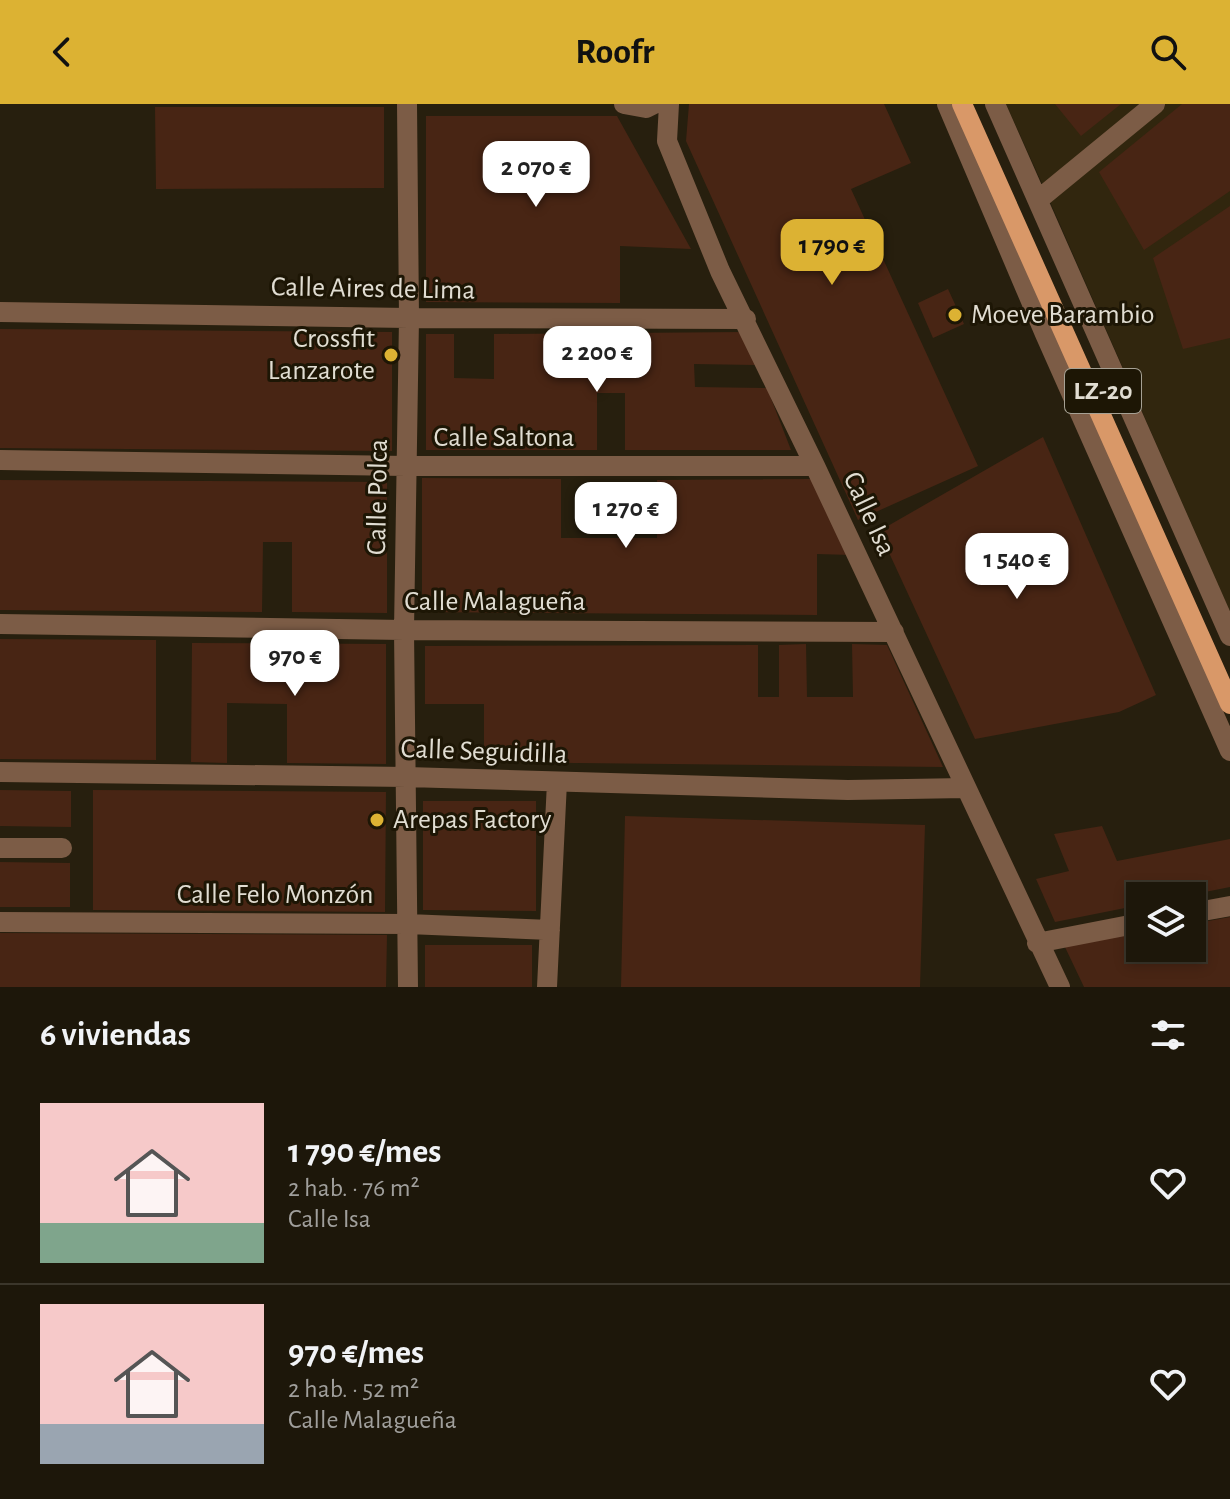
<!DOCTYPE html>
<html lang="es">
<head>
<meta charset="utf-8">
<style>
  body { margin:0; font-family:"Alegreya Sans",sans-serif; background:#2a2418; color:#f1f3f6; height:100vh; display:flex; flex-direction:column; font-size:30px; white-space:nowrap }
  * { box-sizing:border-box; margin:0 }
  p { font-size:26px; color:#a09f9c }
  .icon { flex:none; width:44px; height:44px; fill:none; stroke:currentColor; stroke-width:2; stroke-linecap:round; stroke-linejoin:round }
  .map { position:relative; height:883px; overflow:hidden }
  .side { display:flex; flex-direction:column; background:#1d170a; flex:1 }
  .side>* { flex:none }
  .controls { position:absolute; left:1126px; top:778px; display:grid; gap:16px }
  .controls a { display:grid; place-items:center; width:80px; height:80px; border-radius:0px; background:#1d170a; box-shadow:0 4px 12px #0003,0 0 0 2px #3b362b; font-size:40px }
  .price { position:absolute; translate:-50% -68px; padding:0 18px; border-radius:16px; background:#fff; color:#222; font-size:26px; line-height:52px; filter:drop-shadow(0 2px 4px #0008) }
  .price::after { content:''; position:absolute; left:50%; top:48px; width:24px; height:18px; margin-left:-12px; background:inherit; clip-path:polygon(0 0,100% 0,50% 100%) }
  .price.active { background:#dcb233; color:#111 }
  ul { padding:0; list-style:none }
  li { display:flex; align-items:center; gap:24px; height:200px; padding:0 40px }
  li+li { border-top:2px solid #3b362b }
  li span { display:grid; place-items:center; flex:none; width:224px; height:160px; border-radius:0px; color:#555 }
  li>.icon { margin-inline-start:auto }
  span .icon { width:96px; height:96px; fill:#fffc; stroke-width:1 }
  li b { font-size:34px }
  h2 { display:flex; justify-content:space-between; align-items:center; height:96px; padding:0 40px; font-size:34px }
  header { display:flex; justify-content:space-between; align-items:center; height:104px; padding:0 40px; background:#dcb233; color:#111; font-size:36px; font-weight:700 }
  .map>svg:first-child { display:block }
  .built { fill:#31260e }
  .building { fill:#482514 }
  .lines { fill:none; stroke-linecap:round; stroke-linejoin:round }
  .minor { stroke:#7c5c46; stroke-width:20 }
  .major { stroke:#d99868; stroke-width:20 }
  .poi-dot { fill:#dcb233; stroke:#1d1605; stroke-width:3 }
  .labels { text-anchor:middle; dominant-baseline:central; stroke-width:6; stroke-linejoin:round; paint-order:stroke }
  .shield { fill:#1d1605; stroke:#a6a194; stroke-width:2 }
  .shield-label { font-size:26px; font-weight:bold; fill:#e1ddd2 }
  .street-label { font-size:28px; fill:#e1ddd2; stroke:#1d1605 }
  .poi-label { font-size:28px; fill:#e1ddd2; stroke:#1d1605; text-anchor:start }
</style>
</head>
<body>
<header><svg class="icon" aria-label="back" viewBox="0 0 24 24"><path d="M15 5l-7 7 7 7"/></svg>Roofr<svg class="icon" aria-label="search" viewBox="0 0 24 24"><circle cx="10" cy="10" r="6"/><path d="M15 15l6 6"/></svg></header>
<div class="map">
<svg width="1230" height="883" viewBox="0 0 1230 883">
  <rect width="100%" height="100%" fill="#271f0e"/>
  <path class="built" d="M1006 0H1230V508L1041 77Z"/>
  <path class="building" d="M689 0H884L911 59 851 85 978 362 858 416 686 37Z
    M1055 0H1121L1081 32Z
    M1182 0H1230V87L1144 146 1099 68Z
    M155 3H384V84L156 85Z
    M426 12H617L691 145 620 142V199L426 198Z
    M1230 102V234L1183 245 1153 154Z
    M948 185 964 220 933 234 918 199Z
    M0 225 392 228V347L0 344Z
    M743 228 755 261 694 260 695 283 767 284 791 346H625V289H597V346H426V230H454V274L494 275V230Z
    M1043 333 1156 591 1119 608 975 635 879 427Z
    M422 374 561 375V434H657V376L811 375 851 451 817 450V511L422 508Z
    M0 376 387 378V509L292 508V438H263L262 508 0 506Z
    M0 535 156 536V656L0 655Z
    M192 539 386 540V660L287 659V600L227 599V659L191 658Z
    M806 540 807 593H853L852 540 887 541 943 663 484 658V600H425V542L758 541V593H779V541Z
    M0 686 71 687V723L0 722Z
    M93 686 386 688 385 808 93 806Z
    M423 697H536V807L423 806Z
    M625 712 925 721 920 883H621Z
    M1102 722 1117 757 1230 735V783L1185 792H1140V801L1055 818 1036 775 1069 767 1054 730Z
    M0 758 70 759V803H0Z
    M1230 813V883H1084L1064 841 1140 828V844H1192V820Z
    M0 829 387 831 386 883H0Z
    M425 841H532V883H425Z"/>
  <g class="lines">
    <path class="minor" d="M407 0 409 214 404 526 408 883
      M624 0 646 4 654 0
      M669 0 667 37 720 167 815 362 1060 883
      M947 0 1045 230 1230 647
      M995 0 1230 532
      M1038 96 1155 0
      M0 208 409 214 746 215
      M0 356 406 362H815
      M0 520 404 526 894 528
      M0 668 407 673 848 686 965 684
      M0 744H62
      M1192 809 1230 802
      M0 818 408 820 550 826
      M1037 839 1140 819
      M547 883 557 678"/>
    <path class="major" d="M962 0 1230 600"/>
  </g>
  <g class="poi-dot">
    <circle cx="955" cy="211" r="8"/>
    <circle cx="391" cy="251" r="8"/>
    <circle cx="377" cy="716" r="8"/>
  </g>
  <g class="labels">
    <rect class="shield" x="1065" y="265" width="76" height="44" rx="6"/>
    <g class="shield-label">
      <text x="1103" y="287">LZ-20</text>
    </g>
    <g class="street-label">
      <text transform="translate(373 185) rotate(1)">Calle Aires de Lima</text>
      <text x="504" y="334">Calle Saltona</text>
      <text transform="translate(378 393) rotate(-89)">Calle Polca</text>
      <text transform="translate(869 410) rotate(65)">Calle Isa</text>
      <text x="495" y="498">Calle Malagueña</text>
      <text transform="translate(484 648) rotate(2)">Calle Seguidilla</text>
      <text x="275" y="791">Calle Felo Monzón</text>
    </g>
    <g class="poi-label">
      <text x="971" y="211">Moeve Barambio</text>
      <text x="375" y="235" text-anchor="end">Crossfit<tspan x="375" dy="32">Lanzarote</tspan></text>
      <text x="393" y="716">Arepas Factory</text>
    </g>
  </g>
</svg>
<div class="controls">
<a><svg class="icon" aria-label="layers" viewBox="0 0 24 24"><path d="M12 4l9 5-9 5-9-5zM3 14l9 5 9-5"/></svg></a>
</div>
<b class="price" style="left:536px;top:105px">2 070 €</b>
<b class="price active" style="left:832px;top:183px">1 790 €</b>
<b class="price" style="left:597px;top:290px">2 200 €</b>
<b class="price" style="left:626px;top:446px">1 270 €</b>
<b class="price" style="left:1017px;top:497px">1 540 €</b>
<b class="price" style="left:295px;top:594px">970 €</b>
</div>
<section class="side">
<h2>6 viviendas<svg class="icon" aria-label="filters" viewBox="0 0 24 24"><path d="M4 7h16M4 17h16"/><circle cx="9" cy="7" r="2"/><circle cx="15" cy="17" r="2"/></svg></h2>
<ul>
<li><span style="background:linear-gradient(#f6c9c9 75%,#7fa58c 0)"><svg class="icon" aria-label="home" viewBox="0 0 24 24"><path d="M3 11l9-7 9 7M6 9v11h12V9"/></svg></span><div><b>1 790 €/mes</b><p>2 hab. · 76 m²</p><p>Calle Isa</p></div><svg class="icon" aria-label="heart" viewBox="0 0 24 24"><path d="M12 20l-8-8c-3-5 5-10 8-4 3-6 11-1 8 4z"/></svg></li>
<li><span style="background:linear-gradient(#f6c9c9 75%,#9aa5b1 0)"><svg class="icon" aria-label="home" viewBox="0 0 24 24"><path d="M3 11l9-7 9 7M6 9v11h12V9"/></svg></span><div><b>970 €/mes</b><p>2 hab. · 52 m²</p><p>Calle Malagueña</p></div><svg class="icon" aria-label="heart" viewBox="0 0 24 24"><path d="M12 20l-8-8c-3-5 5-10 8-4 3-6 11-1 8 4z"/></svg></li>
</ul>
</section>
</body>
</html>
